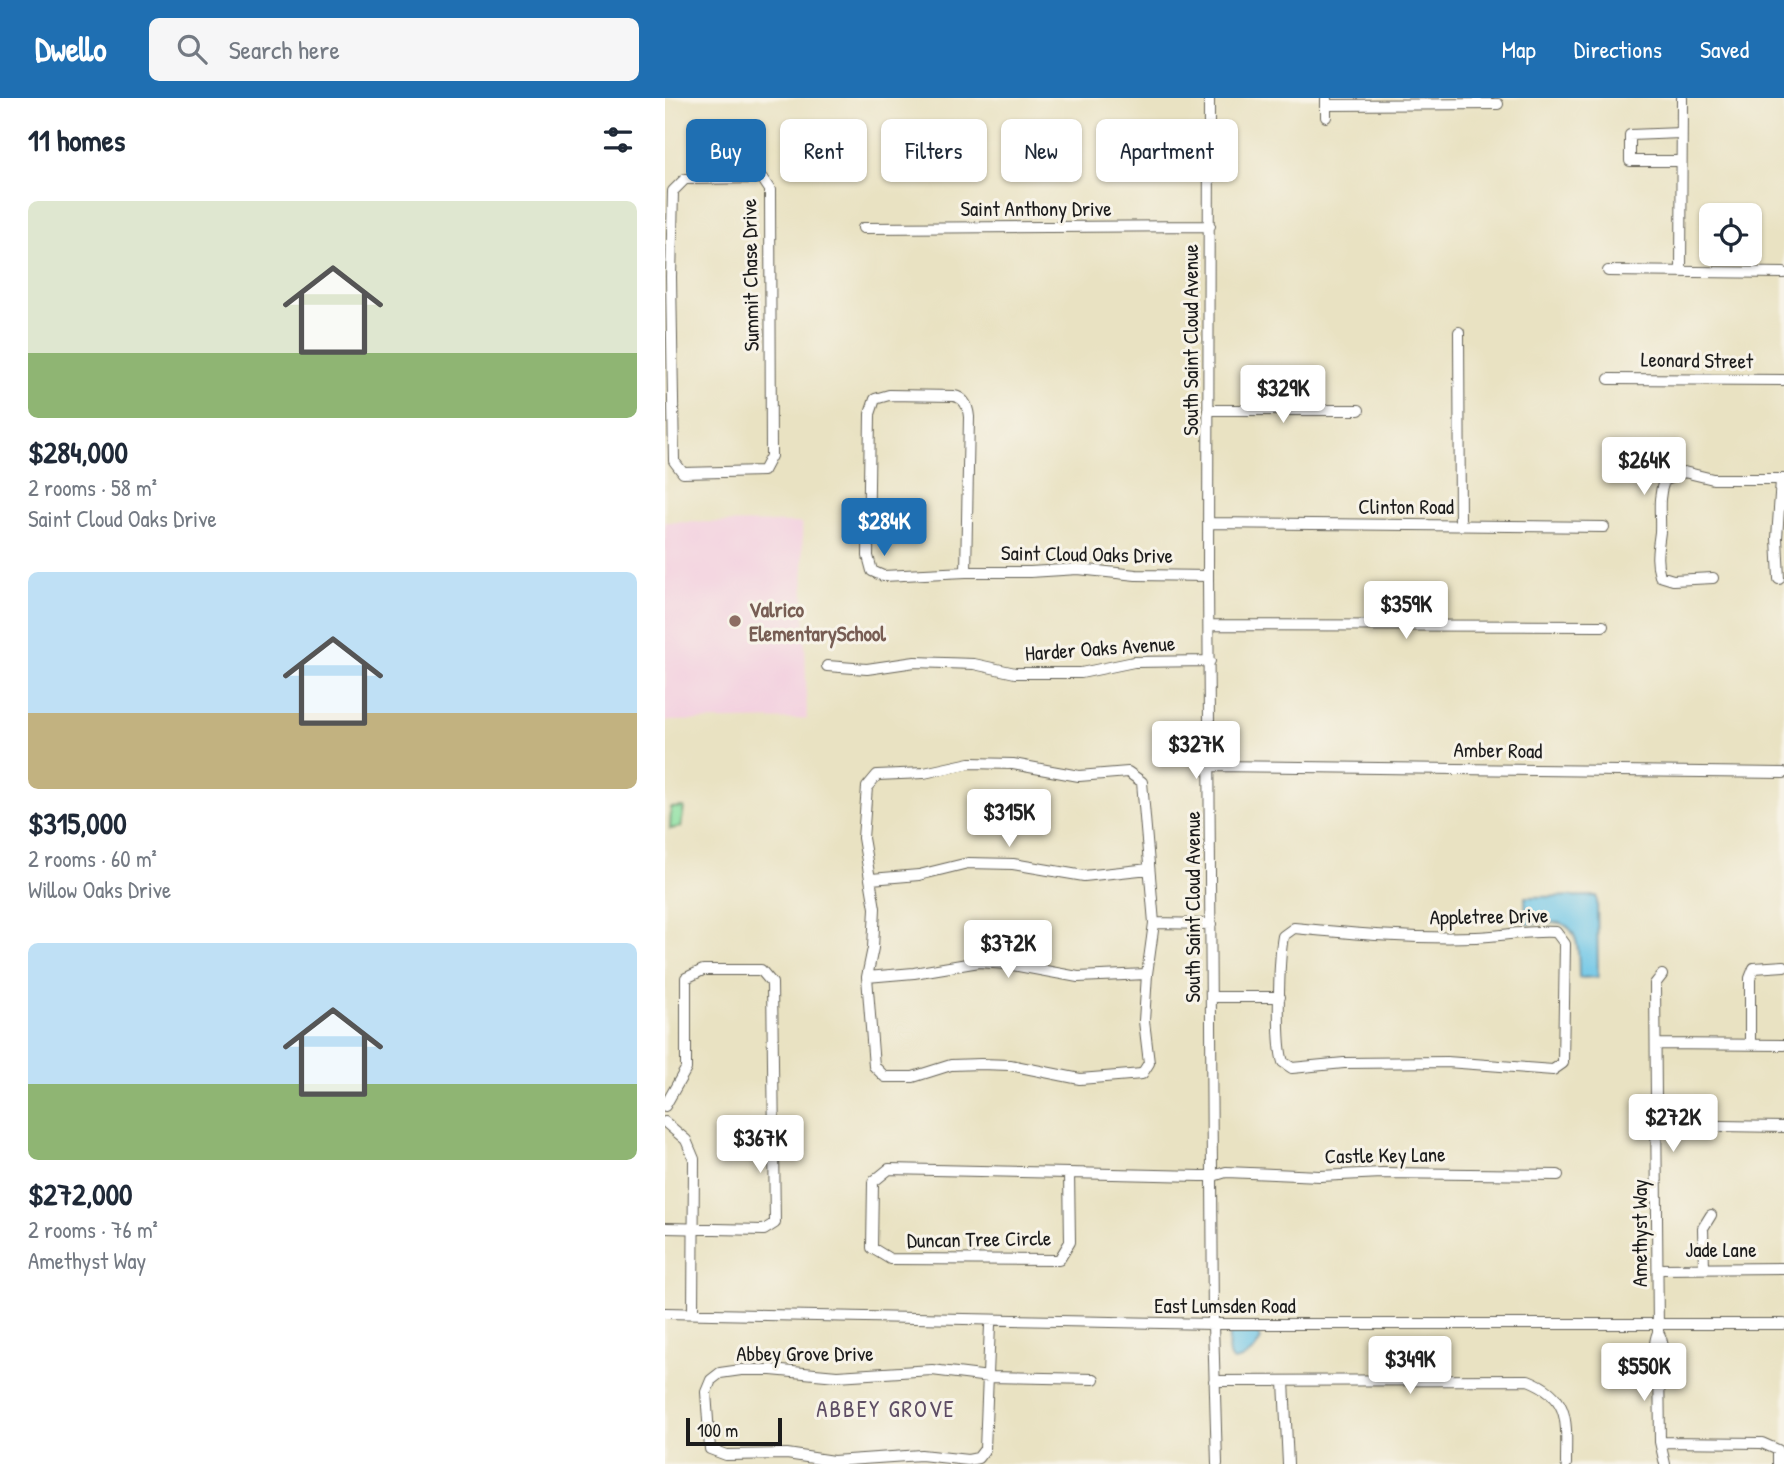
<!DOCTYPE html>
<html lang="en">
<head>
<meta charset="utf-8">
<style>
  body { margin:0; font-family:"Patrick Hand",sans-serif; background:#f6f6f7; color:#1f2937; height:100vh; display:flex; flex-direction:column; font-size:26px; white-space:nowrap }
  * { box-sizing:border-box; margin:0 }
  p { font-size:23px; color:#747a83 }
  .icon { flex:none; width:38px; height:38px; fill:none; stroke:currentColor; stroke-width:2; stroke-linecap:round; stroke-linejoin:round }
  .map { position:relative; flex:1; overflow:hidden }
  .drawer { display:flex; flex-direction:column; background:#fff; width:665px }
  .drawer>* { flex:none }
  .top-card { position:absolute; left:21px; top:21px; width:665px; height:63px; display:flex; gap:14px }
  .buttons { position:absolute; left:1034px; top:105px; display:grid; gap:14px }
  .buttons a { display:grid; place-items:center; width:63px; height:63px; border-radius:10px; background:#fff; box-shadow:0 2px 5px #0004; font-size:35px }
  .scale { position:absolute; left:21px; bottom:18px; width:96px; box-sizing:border-box; padding-left:7px; border:4px solid #1c1c1c; border-top:0; font-size:19px; line-height:24px; white-space:nowrap; color:#1c1c1c; -webkit-text-stroke:5px #f7f3e8; paint-order:stroke }
  .price { position:absolute; translate:-50% -60px; padding:0 16px; border-radius:7px; background:#fff; color:#222; font-size:23px; line-height:46px; filter:drop-shadow(0 2px 4px #0008) }
  .price::after { content:''; position:absolute; left:50%; top:42px; width:21px; height:16px; margin-left:-10px; background:inherit; clip-path:polygon(0 0,100% 0,50% 100%) }
  .price.current { background:#1f6fb2; color:#fff }
  ul { padding:0; list-style:none }
  li { display:grid; align-content:center; gap:14px; height:371px; padding:0 28px }
  li span { display:grid; place-items:center; height:217px; border-radius:10px; color:#555 }
  li>.icon { margin-inline-start:auto }
  span .icon { width:126px; height:126px; fill:#fffc; stroke-width:1 }
  li b { font-size:30px }
  h2 { display:flex; justify-content:space-between; align-items:center; height:84px; padding:0 28px; font-size:30px }
  .tag { padding:0 24px; border-radius:10px; background:#fff; box-shadow:0 2px 5px #0004; font-size:24px; line-height:63px }
  .tag.current { background:#1f6fb2; color:#fff }
  header { display:flex; align-items:center; gap:42px; box-sizing:border-box; height:98px; padding:0 35px; background:#1f6fb2; color:#fff }
  header strong { font-size:33px }
  nav { display:flex; gap:38px; margin-inline-start:auto; font-size:24px }
  .search { width:490px; height:63px; background:#f6f6f7; display:flex; align-items:center; gap:18px; box-sizing:border-box; padding:0 24px; border-radius:10px; color:#747a83; font-size:26px }
  main { display:flex; flex:1; min-height:0 }
  .map>svg:first-child { display:block }
  .built { fill:#f3cfdf }
  .green { fill:#8ce0a1; stroke:#547e5e; stroke-width:2 }
  .water { fill:#6ac5e7; stroke:#437082; stroke-width:2 }
  .lines { fill:none; stroke-linecap:round; stroke-linejoin:round }
  .minor-casing { stroke:#646156; stroke-width:12 }
  .minor { stroke:#fff; stroke-width:10 }
  .education-dot { fill:#8d6e63; stroke:#f7f3e8; stroke-width:2.5 }
  .labels { text-anchor:middle; dominant-baseline:central; stroke-width:6; stroke-linejoin:round; paint-order:stroke }
  .street-label { font-size:21px; fill:#1c1c1c; stroke:#f7f3e8 }
  .education-label { font-size:21px; font-weight:bold; fill:#785e54; stroke:#f7f3e8; text-anchor:start }
  .neighbourhood-label { font-size:23px; letter-spacing:2px; fill:#5e4d64; stroke:#f7f3e8 }
</style>
</head>
<body>
<header>
<strong>Dwello</strong>
<div class="search"><svg class="icon" aria-label="search" viewBox="0 0 24 24"><circle cx="10" cy="10" r="6"/><path d="M15 15l6 6"/></svg>Search here</div>
<nav><a>Map</a><a>Directions</a><a>Saved</a></nav>
</header>
<main>
<section class="drawer">
<h2>11 homes<svg class="icon" aria-label="filters" viewBox="0 0 24 24"><path d="M4 7h16M4 17h16"/><circle cx="9" cy="7" r="2"/><circle cx="15" cy="17" r="2"/></svg></h2>
<ul>
<li><span style="background:linear-gradient(#dfe7d0 70%,#8fb573 0)"><svg class="icon" aria-label="home" viewBox="0 0 24 24"><path d="M3 11l9-7 9 7M6 9v11h12V9"/></svg></span><div><b>$284,000</b><p>2 rooms · 58 m²</p><p>Saint Cloud Oaks Drive</p></div></li>
<li><span style="background:linear-gradient(#bfe0f5 65%,#c2b280 0)"><svg class="icon" aria-label="home" viewBox="0 0 24 24"><path d="M3 11l9-7 9 7M6 9v11h12V9"/></svg></span><div><b>$315,000</b><p>2 rooms · 60 m²</p><p>Willow Oaks Drive</p></div></li>
<li><span style="background:linear-gradient(#bfe0f5 65%,#8fb573 0)"><svg class="icon" aria-label="home" viewBox="0 0 24 24"><path d="M3 11l9-7 9 7M6 9v11h12V9"/></svg></span><div><b>$272,000</b><p>2 rooms · 76 m²</p><p>Amethyst Way</p></div></li>
</ul>
</section>
<div class="map">
<svg width="1119" height="1366" viewBox="0 0 1119 1366">
  <rect width="100%" height="100%" fill="#f7f3e8"/>
  <filter id="ink" filterUnits="userSpaceOnUse"><feTurbulence type="fractalNoise" baseFrequency=".0143" numOctaves="2"/><feDisplacementMap in="SourceGraphic" scale="14" xChannelSelector="R" yChannelSelector="G"/><feConvolveMatrix kernelMatrix="1 2 1 2 8 2 1 2 1" color-interpolation-filters="sRGB"/></filter>
  <filter id="wash" filterUnits="userSpaceOnUse"><feTurbulence type="fractalNoise" baseFrequency=".00686" numOctaves="4" result="noise"/><feDisplacementMap in="SourceGraphic" scale="28" xChannelSelector="R" yChannelSelector="G"/><feGaussianBlur stdDeviation="1.57" result="paint"/><feColorMatrix in="noise" values="0 0 0 0 0 0 0 0 0 0 0 0 0 0 0 0 0 1.4 0 .05"/><feComposite in="paint" operator="in"/></filter>
  <g filter="url(#wash)">
    <rect width="100%" height="100%" fill="#e9e2c2"/>
    <path class="built" d="M0 424 137 425 142 621 0 623Z"/>
    <path class="green" d="M19 709 16 729 5 731 6 710Z"/>
    <path class="water" d="M932 798 933 879 914 880C913 863 917 831 895 825 885 823 871 826 861 826L860 799Z
      M570 1233 593 1235 596 1241C591 1252 581 1262 568 1263 561 1259 564 1245 564 1238Z"/>
  </g>
  <g filter="url(#ink)">
    <g class="lines">
      <g class="minor-casing">
        <path id="minor" d="M544 0 543 478 548 1226 552 1366
          M661 1V19
          M661 7 833 6
          M1016 63H965V37L1016 35
          M97 80 105 92 106 358 98 373 18 375 9 363 6 179 8 93 20 81Z
          M198 130 545 128
          M943 173 1119 175
          M1016 174 1017 0
          M794 234 795 427
          M944 281 1119 282
          M224 297 289 298C300 300 303 309 304 319L301 474 218 478 207 473 203 458 205 316 210 301Z
          M543 312H694
          M543 425 939 429
          M301 474H365L413 471 471 477 543 478
          M1048 480 1008 482 995 478C990 462 993 450 995 434 996 416 992 401 999 383L1019 374 1048 381H1119
          M1114 481 1112 440 1116 382
          M544 527 938 528
          M162 568 202 571 250 564 309 566 350 575H416L469 564 545 563
          M305 665 348 666 414 678 463 674 477 684 489 825 482 876 479 923 484 965 477 976 415 981 345 967 316 966 286 967 248 979H220L209 968 202 879 208 850 210 810 198 740 202 689 212 677 259 675Z
          M546 668 1119 675
          M206 781 254 777 303 765 348 766 419 778 484 771
          M489 825 546 826
          M629 830C690 836 750 841 811 839 838 838 864 832 891 834L900 846 898 965 888 972 782 964 679 965 627 970 618 964C611 944 614 861 618 838Z
          M202 879 249 875 314 864 342 866 413 879 482 876
          M547 899H615
          M991 946 1119 947
          M1085 946V880L1089 870 1119 868
          M0 1008 21 971V880L38 872H96L107 885 110 1125 99 1132 0 1130
          M0 1024 21 1042 29 1061 28 1215
          M992 1027 1119 1029
          M224 1071 404 1075 405 1144 394 1162 225 1161 207 1150 208 1084Z
          M404 1075 535 1078H548L561 1074 655 1078 717 1075 893 1077
          M1039 1170 1038 1130 1046 1117
          M993 1171 1119 1170
          M0 1215 548 1226H1119
          M325 1223V1227L320 1351 313 1360 303 1362 256 1357 168 1363 122 1356 61 1357 45 1351 41 1294 46 1282 55 1275 76 1272H106L172 1278 267 1272 324 1279 429 1281
          M993 1234C998 1243 1001 1257 994 1265 988 1256 989 1244 993 1234L990 886 997 877
          M994 1265 995 1344
          M549 1283 863 1282C907 1299 901 1326 901 1366
          M619 1283 623 1366
          M1000 1366 995 1344 1097 1345 1113 1352V1366"/>
      </g>
      <use href="#minor" class="minor"/>
    </g>
  </g>
  <circle class="education-dot" cx="70" cy="523" r="7"/>
  <g class="labels">
    <g class="street-label">
      <text x="371" y="110">Saint Anthony Drive</text>
      <text transform="translate(85 177) rotate(-91)">Summit Chase Drive</text>
      <text transform="translate(525 242) rotate(-90)">South Saint Cloud Avenue</text>
      <text transform="translate(1032 262) rotate(1)">Leonard Street</text>
      <text x="741" y="408">Clinton Road</text>
      <text transform="translate(422 456) rotate(1)">Saint Cloud Oaks Drive</text>
      <text transform="translate(435 550) rotate(-4)">Harder Oaks Avenue</text>
      <text transform="translate(833 652) rotate(1)">Amber Road</text>
      <text transform="translate(527 809) rotate(-90)">South Saint Cloud Avenue</text>
      <text transform="translate(824 818) rotate(-1)">Appletree Drive</text>
      <text transform="translate(720 1057) rotate(-1)">Castle Key Lane</text>
      <text transform="translate(974 1135) rotate(-90)">Amethyst Way</text>
      <text transform="translate(314 1141) rotate(-1)">Duncan Tree Circle</text>
      <text x="1056" y="1151">Jade Lane</text>
      <text x="560" y="1207">East Lumsden Road</text>
      <text x="140" y="1255">Abbey Grove Drive</text>
    </g>
    <g class="education-label">
      <text x="84" y="511">Valrico<tspan x="84" dy="24">ElementarySchool</tspan></text>
    </g>
    <g class="neighbourhood-label">
      <text x="221" y="1310">ABBEY GROVE</text>
    </g>
  </g>
</svg>
<div class="buttons">
<a><svg class="icon" aria-label="locate" viewBox="0 0 24 24"><circle cx="12" cy="12" r="6"/><path d="M12 2v4M12 18v4M2 12h4M18 12h4"/></svg></a>
</div>
<div class="scale">100 m</div>
<b class="price" style="left:618px;top:327px">$329K</b>
<b class="price" style="left:979px;top:399px">$264K</b>
<b class="price current" style="left:219px;top:460px">$284K</b>
<b class="price" style="left:741px;top:543px">$359K</b>
<b class="price" style="left:531px;top:683px">$327K</b>
<b class="price" style="left:344px;top:751px">$315K</b>
<b class="price" style="left:343px;top:882px">$372K</b>
<b class="price" style="left:1008px;top:1056px">$272K</b>
<b class="price" style="left:95px;top:1077px">$367K</b>
<b class="price" style="left:745px;top:1298px">$349K</b>
<b class="price" style="left:979px;top:1305px">$550K</b>
<div class="top-card">
<a class="tag current">Buy</a>
<a class="tag">Rent</a>
<a class="tag">Filters</a>
<a class="tag">New</a>
<a class="tag">Apartment</a>
</div>
</div>
</main>
</body>
</html>
